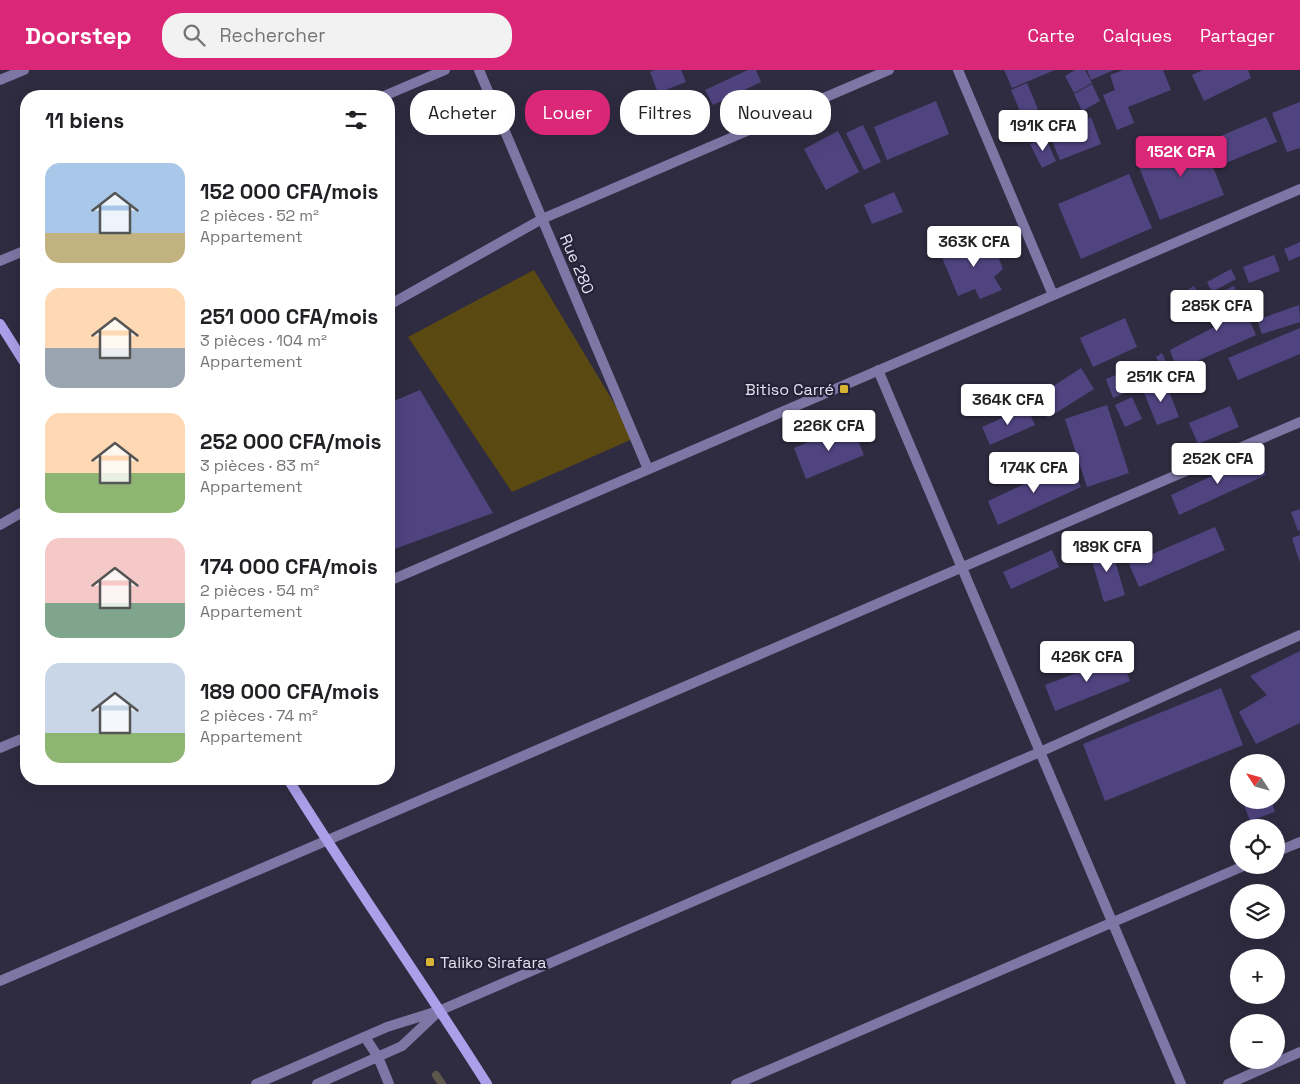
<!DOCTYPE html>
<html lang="fr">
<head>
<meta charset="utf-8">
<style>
  body { margin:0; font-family:"Space Grotesk",sans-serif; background:#f2f2f2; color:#202124; height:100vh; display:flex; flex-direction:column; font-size:19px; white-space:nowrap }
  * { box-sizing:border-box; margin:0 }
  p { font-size:16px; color:#757577 }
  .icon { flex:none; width:28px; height:28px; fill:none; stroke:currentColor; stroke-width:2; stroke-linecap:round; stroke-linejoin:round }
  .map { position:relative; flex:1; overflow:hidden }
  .details { position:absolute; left:20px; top:20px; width:375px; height:695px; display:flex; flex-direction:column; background:#fff; border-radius:20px; box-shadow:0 5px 20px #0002 }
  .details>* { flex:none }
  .guide { position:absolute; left:410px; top:20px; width:475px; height:45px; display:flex; gap:10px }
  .needle { width:32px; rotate:306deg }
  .controls { position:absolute; left:1230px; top:684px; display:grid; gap:10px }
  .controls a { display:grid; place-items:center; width:55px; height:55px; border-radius:50%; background:#fff; box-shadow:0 5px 20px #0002; font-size:25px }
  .price { position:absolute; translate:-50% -42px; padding:0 11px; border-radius:5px; background:#fff; color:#222; font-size:16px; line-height:32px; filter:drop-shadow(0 1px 2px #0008) }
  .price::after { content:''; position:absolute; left:50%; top:30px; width:15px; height:11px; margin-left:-8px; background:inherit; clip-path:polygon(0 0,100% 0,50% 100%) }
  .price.active { background:#db2777; color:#fff }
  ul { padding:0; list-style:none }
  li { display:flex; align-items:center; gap:15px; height:125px; padding:0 25px }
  li span { display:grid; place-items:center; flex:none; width:140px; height:100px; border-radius:15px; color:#555 }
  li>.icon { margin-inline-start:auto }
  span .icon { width:60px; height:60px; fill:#fffc; stroke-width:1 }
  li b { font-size:21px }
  h2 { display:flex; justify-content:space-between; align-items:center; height:60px; padding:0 25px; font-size:21px }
  .tag { padding:0 18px; border-radius:20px; background:#fff; box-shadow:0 5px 20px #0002; font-size:18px; line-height:45px }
  .tag.active { background:#db2777; color:#fff }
  header { display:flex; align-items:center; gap:30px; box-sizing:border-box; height:70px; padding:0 25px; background:#db2777; color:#fff }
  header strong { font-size:24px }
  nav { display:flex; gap:28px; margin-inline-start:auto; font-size:18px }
  .search { width:350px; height:45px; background:#f2f2f2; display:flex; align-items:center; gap:12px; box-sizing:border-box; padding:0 18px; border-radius:20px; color:#757577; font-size:19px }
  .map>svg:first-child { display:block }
  .green { fill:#5a4a12 }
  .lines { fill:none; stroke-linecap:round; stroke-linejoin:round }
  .stream { stroke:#5d584b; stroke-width:8 }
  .building { fill:#504480 }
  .street { stroke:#7e77a6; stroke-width:10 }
  .secondary { stroke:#ab9fea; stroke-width:10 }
  .poi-dot { fill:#d8b434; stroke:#252237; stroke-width:2 }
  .labels { text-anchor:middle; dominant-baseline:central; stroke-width:4.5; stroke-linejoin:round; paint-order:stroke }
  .street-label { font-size:16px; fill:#e2e1ef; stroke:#252237 }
  .poi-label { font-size:16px; fill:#e2e1ef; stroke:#252237; text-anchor:end }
</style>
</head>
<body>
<header>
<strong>Doorstep</strong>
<div class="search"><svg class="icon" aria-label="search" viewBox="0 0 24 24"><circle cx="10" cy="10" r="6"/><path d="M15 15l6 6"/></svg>Rechercher</div>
<nav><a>Carte</a><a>Calques</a><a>Partager</a></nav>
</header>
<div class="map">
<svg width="1300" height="1014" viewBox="0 0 1300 1014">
  <rect width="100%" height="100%" fill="#2f2c41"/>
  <path class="green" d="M534 200 635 368 512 422 408 267Z"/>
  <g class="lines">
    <path class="stream" d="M436 1005 442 1014"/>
  </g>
  <path class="building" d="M655 0H681L686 12 658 23 650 2Z
    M748 0H756L761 12 713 35 705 20Z
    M1004 0H1055L1012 18Z
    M1075 0H1085L1092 13 1074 23 1065 6Z
    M1087 0H1114L1091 10Z
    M1123 0H1163L1171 20 1128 37 1134 53 1117 60 1103 25 1115 20 1110 5Z
    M1203 0H1248L1251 8 1204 31 1192 5Z
    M1027 13 1038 39 1022 46 1011 20Z
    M1092 14 1100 31 1082 41 1074 24Z
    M936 31 949 64 887 90 874 57Z
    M1300 32V78L1287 82 1272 43Z
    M1091 47 1101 74 1060 90 1049 64Z
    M1266 47 1277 72 1216 97 1206 72Z
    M863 55 881 92 864 100 846 63Z
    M838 61 859 102 826 120 804 79Z
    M1201 66 1224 125 1160 150 1137 92Z
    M1045 67 1056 91 1042 98 1030 74Z
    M1129 104 1152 158 1081 189 1058 134Z
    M894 122 903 142 872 154 864 135Z
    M990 165 1003 199 994 207 1002 220 980 229 975 219 958 226 941 185Z
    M1300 172V186L1289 191 1284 179Z
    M1274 185 1280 201 1249 213 1243 197Z
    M1231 199 1236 209 1212 222 1207 212Z
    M1194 216 1209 239 1193 249 1178 226Z
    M1234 216 1256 265 1177 300 1170 280 1224 252 1214 225Z
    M1299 235 1300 252 1262 264 1257 250Z
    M1125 248 1137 277 1093 297 1080 268Z
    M1300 258V284L1238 310 1228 288Z
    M1162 283 1171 302 1165 305 1156 287Z
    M1145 293 1152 312 1113 328 1106 309Z
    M1081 298 1094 319 1048 348 1035 328Z
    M1165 311 1179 347 1157 355 1143 320Z
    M420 320 493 443 389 481V333Z
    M1132 327 1142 349 1125 357 1115 335Z
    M1107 335 1129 403 1087 417 1065 349Z
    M1230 336 1239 357 1198 374 1189 353Z
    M1027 337 1035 355 990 375 982 357Z
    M851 354 864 385 806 409 794 378Z
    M1257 385 1266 405 1179 445 1171 425Z
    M1070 393 1081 417 998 455 988 431Z
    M1300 439V460L1298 461 1291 442Z
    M1215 457 1225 480 1139 517 1129 494Z
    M1300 465V493L1292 468Z
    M1110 474 1125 525 1104 532 1089 481Z
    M1052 480 1059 497 1011 519 1003 502Z
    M1300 581V653L1256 674 1239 642 1267 625 1250 606Z
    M1121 586 1130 611 1055 641 1045 615Z
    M1221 618 1243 675 1105 731 1083 674Z
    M1239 699V719H1238L1232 701Z
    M1242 730H1271L1275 742 1250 751Z"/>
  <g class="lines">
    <path class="street" d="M479 0 648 399
      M958 0 1053 225
      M0 10 24 0
      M384 26 445 0
      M0 191 26 180
      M389 235 542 149 889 0
      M878 300 1181 1014
      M0 455 26 440
      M389 511 1300 119
      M0 678 26 667
      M1276 782 1300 772
      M0 911 1300 352
      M365 967 378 987 389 1014
      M256 1014 387 957 441 940 1040 682 1300 565
      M317 1014 402 976 438 942
      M736 1014 1246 795
      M1228 1014 1300 982"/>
    <path class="secondary" d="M0 254 26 295
      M288 709C352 812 422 911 487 1014"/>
  </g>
  <g class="poi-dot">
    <rect x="839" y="314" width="10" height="10" rx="2.5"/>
    <rect x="425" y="887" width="10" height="10" rx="2.5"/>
  </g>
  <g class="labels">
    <g class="street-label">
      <text transform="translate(577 194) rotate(67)">Rue 280</text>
    </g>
    <g class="poi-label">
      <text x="834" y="319">Bitiso Carré</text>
      <text x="440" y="892" text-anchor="start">Taliko Sirafara</text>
    </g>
  </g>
</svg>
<div class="controls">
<a><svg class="needle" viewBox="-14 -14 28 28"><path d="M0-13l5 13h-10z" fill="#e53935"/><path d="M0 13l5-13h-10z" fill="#757577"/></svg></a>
<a><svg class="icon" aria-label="locate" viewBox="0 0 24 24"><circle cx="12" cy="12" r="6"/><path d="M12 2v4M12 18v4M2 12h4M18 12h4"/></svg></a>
<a><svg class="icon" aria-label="layers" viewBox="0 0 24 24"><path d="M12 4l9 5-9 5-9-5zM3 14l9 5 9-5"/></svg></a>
<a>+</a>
<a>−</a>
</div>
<b class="price" style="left:1043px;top:82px">191K CFA</b>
<b class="price active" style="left:1181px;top:108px">152K CFA</b>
<b class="price" style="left:974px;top:198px">363K CFA</b>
<b class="price" style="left:1217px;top:262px">285K CFA</b>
<b class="price" style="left:1161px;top:333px">251K CFA</b>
<b class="price" style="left:1008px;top:356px">364K CFA</b>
<b class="price" style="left:829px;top:382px">226K CFA</b>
<b class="price" style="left:1218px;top:415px">252K CFA</b>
<b class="price" style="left:1034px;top:424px">174K CFA</b>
<b class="price" style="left:1107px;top:503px">189K CFA</b>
<b class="price" style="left:1087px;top:613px">426K CFA</b>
<div class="guide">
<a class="tag">Acheter</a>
<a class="tag active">Louer</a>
<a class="tag">Filtres</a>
<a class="tag">Nouveau</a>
</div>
<section class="details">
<h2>11 biens<svg class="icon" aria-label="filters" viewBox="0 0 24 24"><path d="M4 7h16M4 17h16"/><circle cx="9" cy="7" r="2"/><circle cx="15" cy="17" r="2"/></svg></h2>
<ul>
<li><span style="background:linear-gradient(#a9c7e8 70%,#c2b280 0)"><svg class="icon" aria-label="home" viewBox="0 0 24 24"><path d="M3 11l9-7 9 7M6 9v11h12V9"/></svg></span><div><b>152 000 CFA/mois</b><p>2 pièces · 52 m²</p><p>Appartement</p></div></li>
<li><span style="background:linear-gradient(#ffd9b3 60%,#9aa5b1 0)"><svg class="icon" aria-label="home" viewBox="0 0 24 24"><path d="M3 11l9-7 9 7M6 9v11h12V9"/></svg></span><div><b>251 000 CFA/mois</b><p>3 pièces · 104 m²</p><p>Appartement</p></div></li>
<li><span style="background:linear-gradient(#ffd9b3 60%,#8fb573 0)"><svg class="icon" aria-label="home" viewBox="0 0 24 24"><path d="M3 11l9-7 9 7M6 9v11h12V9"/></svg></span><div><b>252 000 CFA/mois</b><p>3 pièces · 83 m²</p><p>Appartement</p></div></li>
<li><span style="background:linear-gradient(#f6c9c9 65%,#7fa58c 0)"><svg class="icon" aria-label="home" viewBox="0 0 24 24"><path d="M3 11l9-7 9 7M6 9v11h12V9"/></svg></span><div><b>174 000 CFA/mois</b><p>2 pièces · 54 m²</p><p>Appartement</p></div></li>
<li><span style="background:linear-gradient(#c9d6e8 70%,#8fb573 0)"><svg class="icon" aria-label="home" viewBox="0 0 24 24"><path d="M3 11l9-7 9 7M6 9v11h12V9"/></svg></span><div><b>189 000 CFA/mois</b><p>2 pièces · 74 m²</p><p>Appartement</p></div></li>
</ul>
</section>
</div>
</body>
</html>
